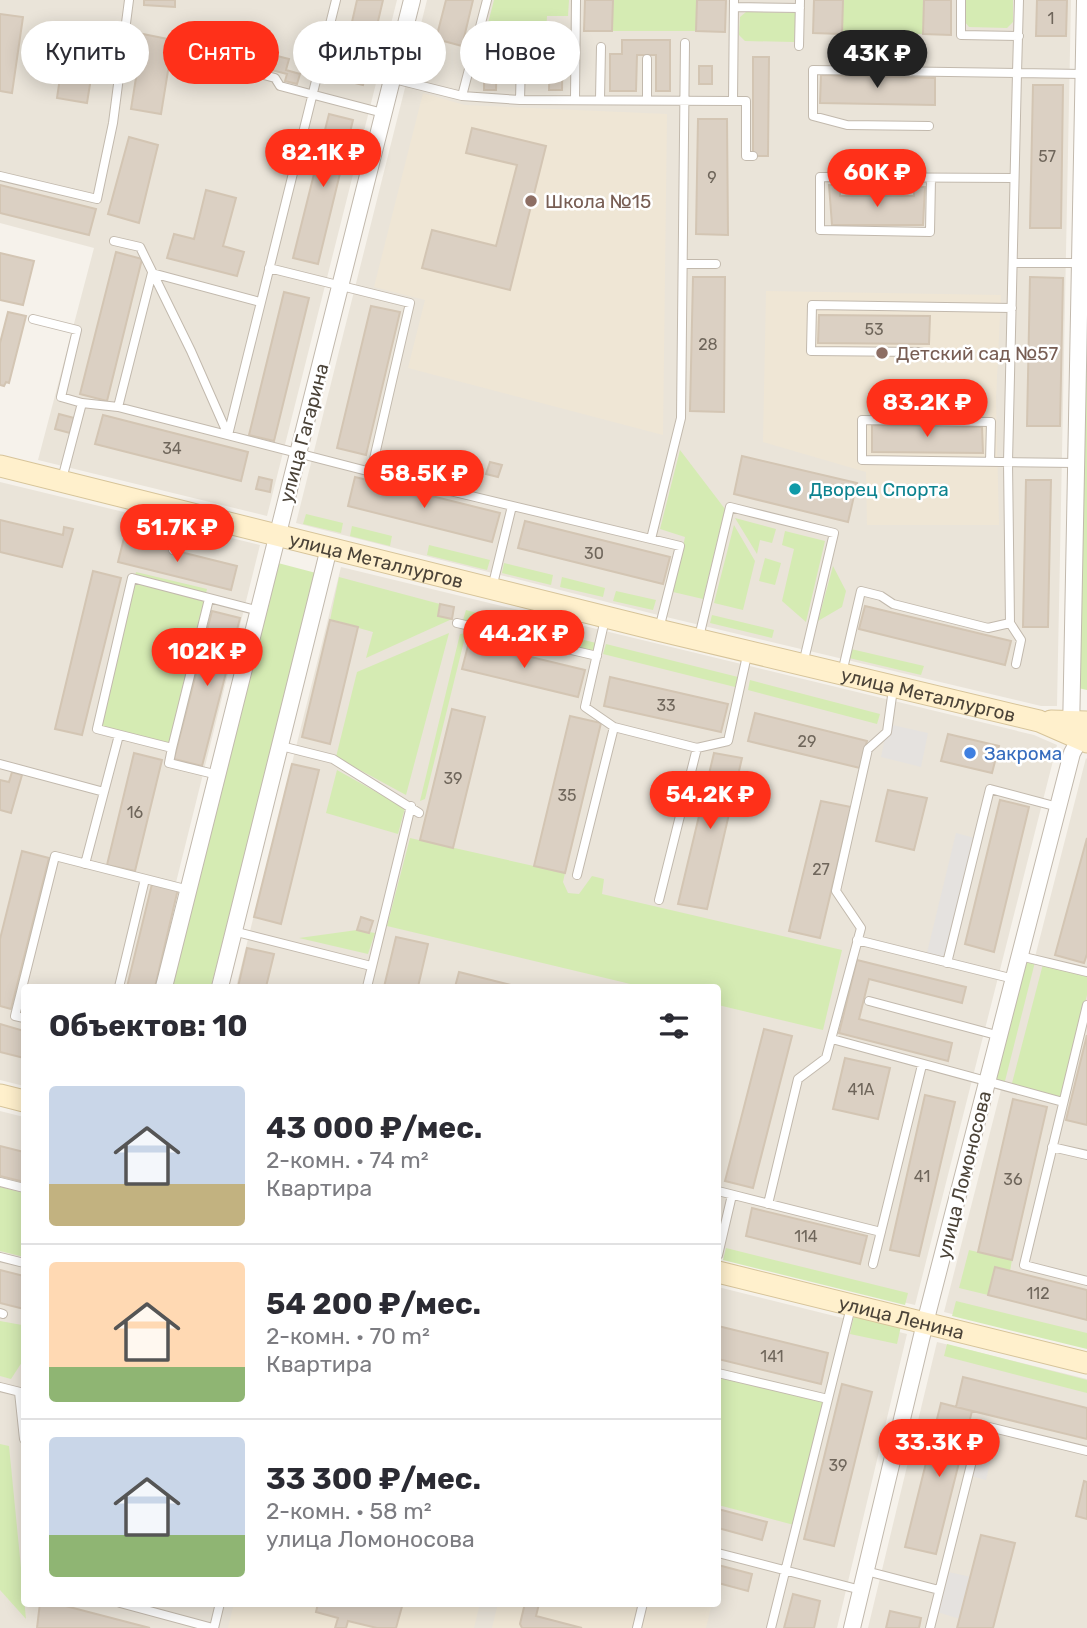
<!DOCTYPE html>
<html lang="ru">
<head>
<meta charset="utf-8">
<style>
  body { margin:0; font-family:Rubik,sans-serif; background:#f2f2f3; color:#2b2b33; height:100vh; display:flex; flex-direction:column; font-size:26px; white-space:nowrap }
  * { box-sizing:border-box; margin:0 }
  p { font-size:23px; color:#7c7c81 }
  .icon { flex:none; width:38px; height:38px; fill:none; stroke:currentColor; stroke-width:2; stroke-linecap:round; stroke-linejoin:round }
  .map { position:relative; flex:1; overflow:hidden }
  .drawer { position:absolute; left:21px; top:984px; width:700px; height:623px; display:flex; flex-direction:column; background:#fff; border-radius:7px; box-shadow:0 4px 18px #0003 }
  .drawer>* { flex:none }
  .top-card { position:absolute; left:21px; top:21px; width:700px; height:63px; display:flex; gap:14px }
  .price { position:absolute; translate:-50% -60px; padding:0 16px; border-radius:24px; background:#ff3019; color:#fff; font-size:23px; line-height:46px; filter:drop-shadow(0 2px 4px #0008) }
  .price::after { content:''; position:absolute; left:50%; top:42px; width:21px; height:16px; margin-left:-10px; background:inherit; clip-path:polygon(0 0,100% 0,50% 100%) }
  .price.active { background:#222; color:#fff }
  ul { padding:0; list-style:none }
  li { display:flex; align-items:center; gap:21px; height:175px; padding:0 28px }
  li+li { border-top:2px solid #e1e1e2 }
  li span { display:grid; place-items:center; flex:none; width:196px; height:140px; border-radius:7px; color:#555 }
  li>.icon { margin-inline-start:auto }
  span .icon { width:84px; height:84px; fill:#fffc; stroke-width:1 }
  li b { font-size:30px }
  h2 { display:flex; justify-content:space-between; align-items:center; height:84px; padding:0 28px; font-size:30px }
  .tag { padding:0 24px; border-radius:32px; background:#fff; box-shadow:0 4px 18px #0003; font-size:24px; line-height:63px }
  .tag.active { background:#ff3019; color:#fff }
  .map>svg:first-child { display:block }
  .residential { fill:#eae4d9 }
  .education { fill:#efe6d5 }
  .green { fill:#d5ebb3 }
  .parking { fill:#e5e2df }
  .building { fill:#dbd0c3; stroke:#d3c5b3; stroke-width:2 }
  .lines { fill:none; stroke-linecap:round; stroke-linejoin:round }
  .lane-casing { stroke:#c2b9ad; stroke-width:10 }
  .street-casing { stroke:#c2b9ad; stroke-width:18 }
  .secondary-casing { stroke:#d7c49a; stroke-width:23 }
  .lane { stroke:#fff; stroke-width:8 }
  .street { stroke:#fff; stroke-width:16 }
  .secondary { stroke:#fff0cc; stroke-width:21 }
  .education-dot { fill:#8d6e63; stroke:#fff; stroke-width:2.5 }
  .culture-dot { fill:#0f9aa8; stroke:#fff; stroke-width:2.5 }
  .shop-dot { fill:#3f7fe0; stroke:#fff; stroke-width:2.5 }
  .labels { text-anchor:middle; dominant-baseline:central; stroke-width:5; stroke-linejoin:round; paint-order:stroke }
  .number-label { font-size:16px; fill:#6f665b }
  .education-label { font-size:19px; fill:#785e54; stroke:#fff; text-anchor:start }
  .street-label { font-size:19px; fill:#4b4338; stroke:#fff }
  .culture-label { font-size:19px; fill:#0d838f; stroke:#fff; text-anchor:start }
  .shop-label { font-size:19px; fill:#366cbe; stroke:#fff; text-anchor:start }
</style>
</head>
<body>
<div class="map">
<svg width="1087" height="1628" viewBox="0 0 1087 1628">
  <rect width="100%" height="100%" fill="#f6f2eb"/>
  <path class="residential" d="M0 0H397L267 516 38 460 94 248 0 223Z
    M427 0H1071L1057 706H1041L662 616 296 523Z
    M0 482 260 545 150 987H24V1086L0 1080Z
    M341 567 1034 735 1057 745 915 1305 718 1257V987H236Z
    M1086 758 1087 759V1348L944 1312Z
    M0 1111 24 1117V1603H718V1287L907 1334 837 1628H0Z
    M937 1342 1087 1379V1628H868Z"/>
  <path class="education" d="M423 93 465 105 667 114 663 435 408 368 425 300 374 287Z
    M766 291 1001 295 996 399 999 525H867L866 472 763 442Z
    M234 1603H480L474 1628H228Z
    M498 1603H712L706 1628H492Z"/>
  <path class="green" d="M494 0H569L568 16H547L546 36 485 35Z
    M613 0H697L696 31H612Z
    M843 0H924L923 34H842Z
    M965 0H1013V22L1007 28 969 27 965 22Z
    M746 12 796 13 794 42 745 41 739 35 740 17Z
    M1087 275V690L1078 688Z
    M680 450 725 509 703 599 673 592 685 537 660 529Z
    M306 514 343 523 341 533 303 524Z
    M735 518 776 529 772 543 760 540 757 554Z
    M734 525 755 561 743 610 714 603Z
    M352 526 392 536 390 546 350 536Z
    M785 531 825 541 806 622 782 601 794 549 782 545Z
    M429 545 490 560 487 570 427 555Z
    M765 558 781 563 775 585 759 581Z
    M278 563 316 573 211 987H172Z
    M504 563 553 575 551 585 502 573Z
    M833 566 846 591 842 607 818 621Z
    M136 572 207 589 169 745 100 727Z
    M339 577 440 604 438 616 452 619 366 658 373 632 330 620Z
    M562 577 605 588 603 597 560 587Z
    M616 591 656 600 653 610 613 601Z
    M466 610 596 643 593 652 463 620Z
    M712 615 774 630 772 638 710 623Z
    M449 633 406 795 336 757 357 672Z
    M466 633 425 799 420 801 460 634Z
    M606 644 738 677 735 687 603 654Z
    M851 649 924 666 921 675 849 658Z
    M750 680 880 714 877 724 748 690Z
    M337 770 405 808 398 834 326 813Z
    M410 838 565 873 563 882 568 893 579 894 592 876 604 879 602 894 842 950 823 1030 718 1005V987H643L387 926Z
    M357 930 375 933 368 954 299 938Z
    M1024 959 1035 962 1004 1085 993 1082Z
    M1043 964 1087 974V995L1062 1099 1011 1087Z
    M0 1187 24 1193V1257L0 1251Z
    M726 1248 908 1293 905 1305 723 1260Z
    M969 1250 1012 1260 1010 1271 995 1267 988 1295 959 1288Z
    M956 1301 1087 1333V1349L952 1316Z
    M24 1313V1359L11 1379 0 1376V1321L22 1325Z
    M854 1315 901 1326 897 1344 850 1334Z
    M947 1344 1087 1380V1393L944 1356Z
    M718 1376 825 1401 794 1525 718 1505Z
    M0 1444 9 1446 26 1619 0 1590Z"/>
  <path class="parking" d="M888 724 928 733 921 767 881 757Z
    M956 833 978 839 947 963 926 957Z
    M976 1423 998 1429 986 1480 964 1474Z
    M944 1571 971 1577 960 1619 934 1611Z"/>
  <path class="building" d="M144 0H175V7L144 5Z
    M357 0H383L363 85 339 79Z
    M446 0H473L462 46 436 39Z
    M585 0H613L612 31H584Z
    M697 0H726L725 32 696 31Z
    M814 0H843L842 34 813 33Z
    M924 0H951V35L923 34Z
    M1037 0H1067L1066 36H1036Z
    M0 14 23 17 12 93 0 91Z
    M68 24 99 28 87 103 57 98Z
    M143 34 173 40 161 114 131 109Z
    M485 35 563 37 562 90H549L550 55 497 54 496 90H484Z
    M210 39 289 59 286 70 300 74 297 84 285 81 287 74 209 54 206 65 190 60 192 50 197 51 200 43 209 45Z
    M622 40H670V91H656V55H637L636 91H610V54H622Z
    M753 57H769L768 156H753Z
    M699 66H712V84H699Z
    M821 75 935 78V105L820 103Z
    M1033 85H1063L1061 228H1030Z
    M329 114 353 120 318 264 293 258Z
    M698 119H727L728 235 696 234Z
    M472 128 546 146 510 290 422 268 432 230 496 246 517 165 466 153Z
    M129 137 158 145 139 223 108 214Z
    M0 185 96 209 89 235 0 213Z
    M829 185H840V196H914V187H925L923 225H832Z
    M206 190 236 198 223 246 244 252 237 276 167 258 174 234 194 239Z
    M116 252 142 259 107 401 80 394Z
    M0 253 34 261 23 305 0 300Z
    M693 277H725L724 412 690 411Z
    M1030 277 1063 278 1060 426H1027Z
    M284 292 309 298 274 441 249 435Z
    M371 306 400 312 366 455 337 448Z
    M8 312 26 316 9 383 6 382 4 386 0 385V343Z
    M819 315 930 316 929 344 818 343Z
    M59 414 74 418 70 433 55 429Z
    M103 415 248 452 241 481 95 444Z
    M872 425 982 427 983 453 872 452Z
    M742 456 857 483 848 522 734 494Z
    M490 462 502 465 498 477 486 474Z
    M259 477 272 480 270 492 256 489Z
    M355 477 500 513 492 542 348 506Z
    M1026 480H1051L1048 627H1023Z
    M0 520 63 535 64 527 73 529 62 567 0 552Z
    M525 521 670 557 663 584 518 548Z
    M124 538 237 566 231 590 118 562Z
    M93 571 121 578 82 735 55 729Z
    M440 604 454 607 452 619 438 616Z
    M865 606 1011 641 1005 665 859 629Z
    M212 611 240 618 202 766 174 759Z
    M330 620 358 627 330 744 302 737Z
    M469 642 585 670 578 697 462 669Z
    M610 677 728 704 721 732 604 706Z
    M452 709 485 717 453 848 420 840Z
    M755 713 867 741 860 768 748 741Z
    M570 716 601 723 565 873 534 866Z
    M948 734 999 746 992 773 941 761Z
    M134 753 162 760 135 871 107 865Z
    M714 753 742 758 707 909 678 904Z
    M292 764 319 770 281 924 254 917Z
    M12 772 22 775 11 813 0 810V780L9 782Z
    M888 790 927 798 914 850 876 841Z
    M1000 800 1029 807 994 952 965 944Z
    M821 801 851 807 820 938 789 931Z
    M1087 838V954L1084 963 1055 955Z
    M22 851 49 858 11 1009 0 1006V939Z
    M152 884 178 889 155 987H127Z
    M361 917 373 921 369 933 357 930Z
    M396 937 428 944 418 987H384Z
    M247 948 274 954 266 987H238Z
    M857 960 966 987 962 1003 869 979 859 1019 952 1043 948 1061 839 1033Z
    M459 972 519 987H455Z
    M0 1024 24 1031V1058L0 1052Z
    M764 1029 792 1036 753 1188 725 1181Z
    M1087 1035V1125L1066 1120Z
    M845 1058 890 1068 878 1119 833 1109Z
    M925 1095 955 1102 919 1256 890 1250Z
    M1013 1099 1047 1107 1012 1260 978 1252Z
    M0 1146 24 1152V1182L0 1176Z
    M752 1208 867 1236 860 1264 746 1236Z
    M995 1267 1087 1290V1320L988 1295Z
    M0 1270 24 1276V1309L0 1303Z
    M718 1326 828 1353 821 1384 718 1359Z
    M963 1377 1087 1408V1439L956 1407Z
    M842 1384 872 1392 834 1546 804 1539Z
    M941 1403 972 1411 936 1554 905 1547Z
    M1084 1481 1087 1482V1519L1076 1516Z
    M718 1509 767 1522 762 1540 718 1528Z
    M981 1535 1015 1543 993 1628H957Z
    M718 1565 752 1574 748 1591 718 1583Z
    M793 1594 820 1601 814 1628H784Z
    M40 1603H54L150 1628H37Z
    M318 1603H403L396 1628H377L348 1621 346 1628H335L338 1618 316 1612Z
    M525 1603 539 1604 536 1616 582 1628H522L520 1624Z
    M890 1611 921 1618 919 1628H886Z"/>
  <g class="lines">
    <g class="lane-casing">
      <path id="lane" d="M961 0V35L1019 36
        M734 7 800 8
        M799 46 800 0
        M647 59V99
        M211 61 275 78 280 86 383 113
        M394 79 462 96 520 100 733 101 734 0
        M462 96 487 0
        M575 99 576 0
        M600 99 601 47
        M520 100 521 60
        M733 101H746V156H753
        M929 126 847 125 813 116V70L1017 73 1019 0
        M0 176 97 199 113 123 129 0
        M931 178 930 232 820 230V177L1014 178
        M114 241 140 247 191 351 228 435
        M1013 263H1080
        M683 264H716
        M33 319 77 330 61 397 82 403
        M921 352 811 351 812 305 1012 308
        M118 407 152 273 260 302
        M228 435 336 0
        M990 462 991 422 862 420V460L1075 463
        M371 472 680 546 659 629
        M62 479 82 403 118 407 371 472 410 303 269 268
        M651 539 681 418 685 43
        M173 550 187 532 191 513
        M492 588 512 506
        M209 599 172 748 97 729 132 578 259 611
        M605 619 585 707 614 727 697 748 728 741 748 651
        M457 623 597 656
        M1010 623 1021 640 1016 664
        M699 637 730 507 834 533 803 664
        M842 673 861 591 881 596 893 604 988 628 1010 623 1008 462 1017 73 1084 74
        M281 746 333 759 419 813
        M172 748 169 763 218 775
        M0 764 104 792
        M85 864 119 735
        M577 875 614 727
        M659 900 697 748
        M233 931 371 966
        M857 940 1014 979
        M1020 956 1087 972
        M947 963 990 789 1058 807
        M119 987 145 879
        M367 987 411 806
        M869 1001 1000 1036
        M1087 1005 1024 1265 1087 1281
        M24 1018 15 1016 55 856 189 890
        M832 1039 1063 1102
        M1052 1147 1087 1155
        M0 1182 24 1188
        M718 1191 881 1232
        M768 1204 798 1079 826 1058 861 928 836 891 868 749 887 732 893 689
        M718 1255 732 1195
        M0 1257 24 1263
        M873 1264 922 1065
        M0 1313 3 1314
        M718 1373 828 1399 771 1628
        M0 1387 24 1393
        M19 1392 24 1439
        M828 1399 851 1307
        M718 1553 861 1590
        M866 1571 939 1590
        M120 1603 213 1628
        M214 1628 220 1603
        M637 1628 643 1603
        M930 1628 981 1425 1087 1451"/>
    </g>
    <g class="street-casing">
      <path id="street" d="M1071 733 1085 0
        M164 987 412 0
        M220 987 329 548
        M852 1628 925 1323 1072 753 1085 730"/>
    </g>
    <g class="secondary-casing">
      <g id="secondary">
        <path id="s1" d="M0 466 658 630 1039 721 1087 742"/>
        <path d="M1051 721 1087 722"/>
        <path d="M0 1095 24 1101"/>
        <path id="s2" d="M718 1272 1087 1363"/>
      </g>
    </g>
    <use href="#lane" class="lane"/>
    <use href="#street" class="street"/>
    <use href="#secondary" class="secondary"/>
  </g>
  <g class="education-dot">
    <circle cx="531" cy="201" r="7"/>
    <circle cx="882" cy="353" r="7"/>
  </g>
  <circle class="culture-dot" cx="795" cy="489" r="7"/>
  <circle class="shop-dot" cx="970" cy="753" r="7"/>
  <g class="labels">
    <g class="number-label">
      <text x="1051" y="18">1</text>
      <text x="1047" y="156">57</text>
      <text x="712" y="177">9</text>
      <text x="874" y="329">53</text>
      <text x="708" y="344">28</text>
      <text x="172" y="448">34</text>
      <text x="594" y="553">30</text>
      <text x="666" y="705">33</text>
      <text x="807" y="741">29</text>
      <text x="453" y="778">39</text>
      <text x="567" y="795">35</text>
      <text x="135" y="812">16</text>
      <text x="821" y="869">27</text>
      <text x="861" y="1089">41А</text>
      <text x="922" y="1176">41</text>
      <text x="1013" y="1179">36</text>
      <text x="806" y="1236">114</text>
      <text x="1038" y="1293">112</text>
      <text x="772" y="1356">141</text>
      <text x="838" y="1465">39</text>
    </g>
    <g class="education-label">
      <text x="545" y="201">Школа №15</text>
      <text x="896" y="353">Детский сад №57</text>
    </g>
    <g class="street-label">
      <text transform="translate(304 433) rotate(-75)">улица Гагарина</text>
      <text stroke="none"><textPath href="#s1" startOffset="388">улица Металлургов</textPath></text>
      <text stroke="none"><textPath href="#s1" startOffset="956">улица Металлургов</textPath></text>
      <text transform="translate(964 1175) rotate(-76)">улица Ломоносова</text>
      <text stroke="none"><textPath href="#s2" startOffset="189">улица Ленина</textPath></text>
    </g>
    <g class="culture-label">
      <text x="809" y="489">Дворец Спорта</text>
    </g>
    <g class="shop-label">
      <text x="984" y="753">Закрома</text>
    </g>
  </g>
</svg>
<b class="price active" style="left:877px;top:90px">43K ₽</b>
<b class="price" style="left:323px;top:189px">82.1K ₽</b>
<b class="price" style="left:877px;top:209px">60K ₽</b>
<b class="price" style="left:927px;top:439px">83.2K ₽</b>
<b class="price" style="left:424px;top:510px">58.5K ₽</b>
<b class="price" style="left:177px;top:564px">51.7K ₽</b>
<b class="price" style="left:524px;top:670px">44.2K ₽</b>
<b class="price" style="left:207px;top:688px">102K ₽</b>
<b class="price" style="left:710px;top:831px">54.2K ₽</b>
<b class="price" style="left:939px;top:1479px">33.3K ₽</b>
<div class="top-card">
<a class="tag">Купить</a>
<a class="tag active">Снять</a>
<a class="tag">Фильтры</a>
<a class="tag">Новое</a>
</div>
<section class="drawer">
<h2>Объектов: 10<svg class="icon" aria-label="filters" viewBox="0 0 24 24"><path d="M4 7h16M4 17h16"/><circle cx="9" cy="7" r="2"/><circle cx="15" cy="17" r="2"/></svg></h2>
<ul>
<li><span style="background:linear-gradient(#c9d6e8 70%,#c2b280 0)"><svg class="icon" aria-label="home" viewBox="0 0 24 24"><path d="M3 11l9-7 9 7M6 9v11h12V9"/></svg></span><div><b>43 000 ₽/мес.</b><p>2-комн. · 74 m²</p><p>Квартира</p></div></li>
<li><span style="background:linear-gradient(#ffd9b3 75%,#8fb573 0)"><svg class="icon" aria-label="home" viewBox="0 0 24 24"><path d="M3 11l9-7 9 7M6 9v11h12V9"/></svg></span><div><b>54 200 ₽/мес.</b><p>2-комн. · 70 m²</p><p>Квартира</p></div></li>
<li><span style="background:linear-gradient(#c9d6e8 70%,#8fb573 0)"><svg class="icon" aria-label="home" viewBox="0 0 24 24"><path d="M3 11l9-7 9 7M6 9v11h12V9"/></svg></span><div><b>33 300 ₽/мес.</b><p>2-комн. · 58 m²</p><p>улица Ломоносова</p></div></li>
</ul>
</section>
</div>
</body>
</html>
